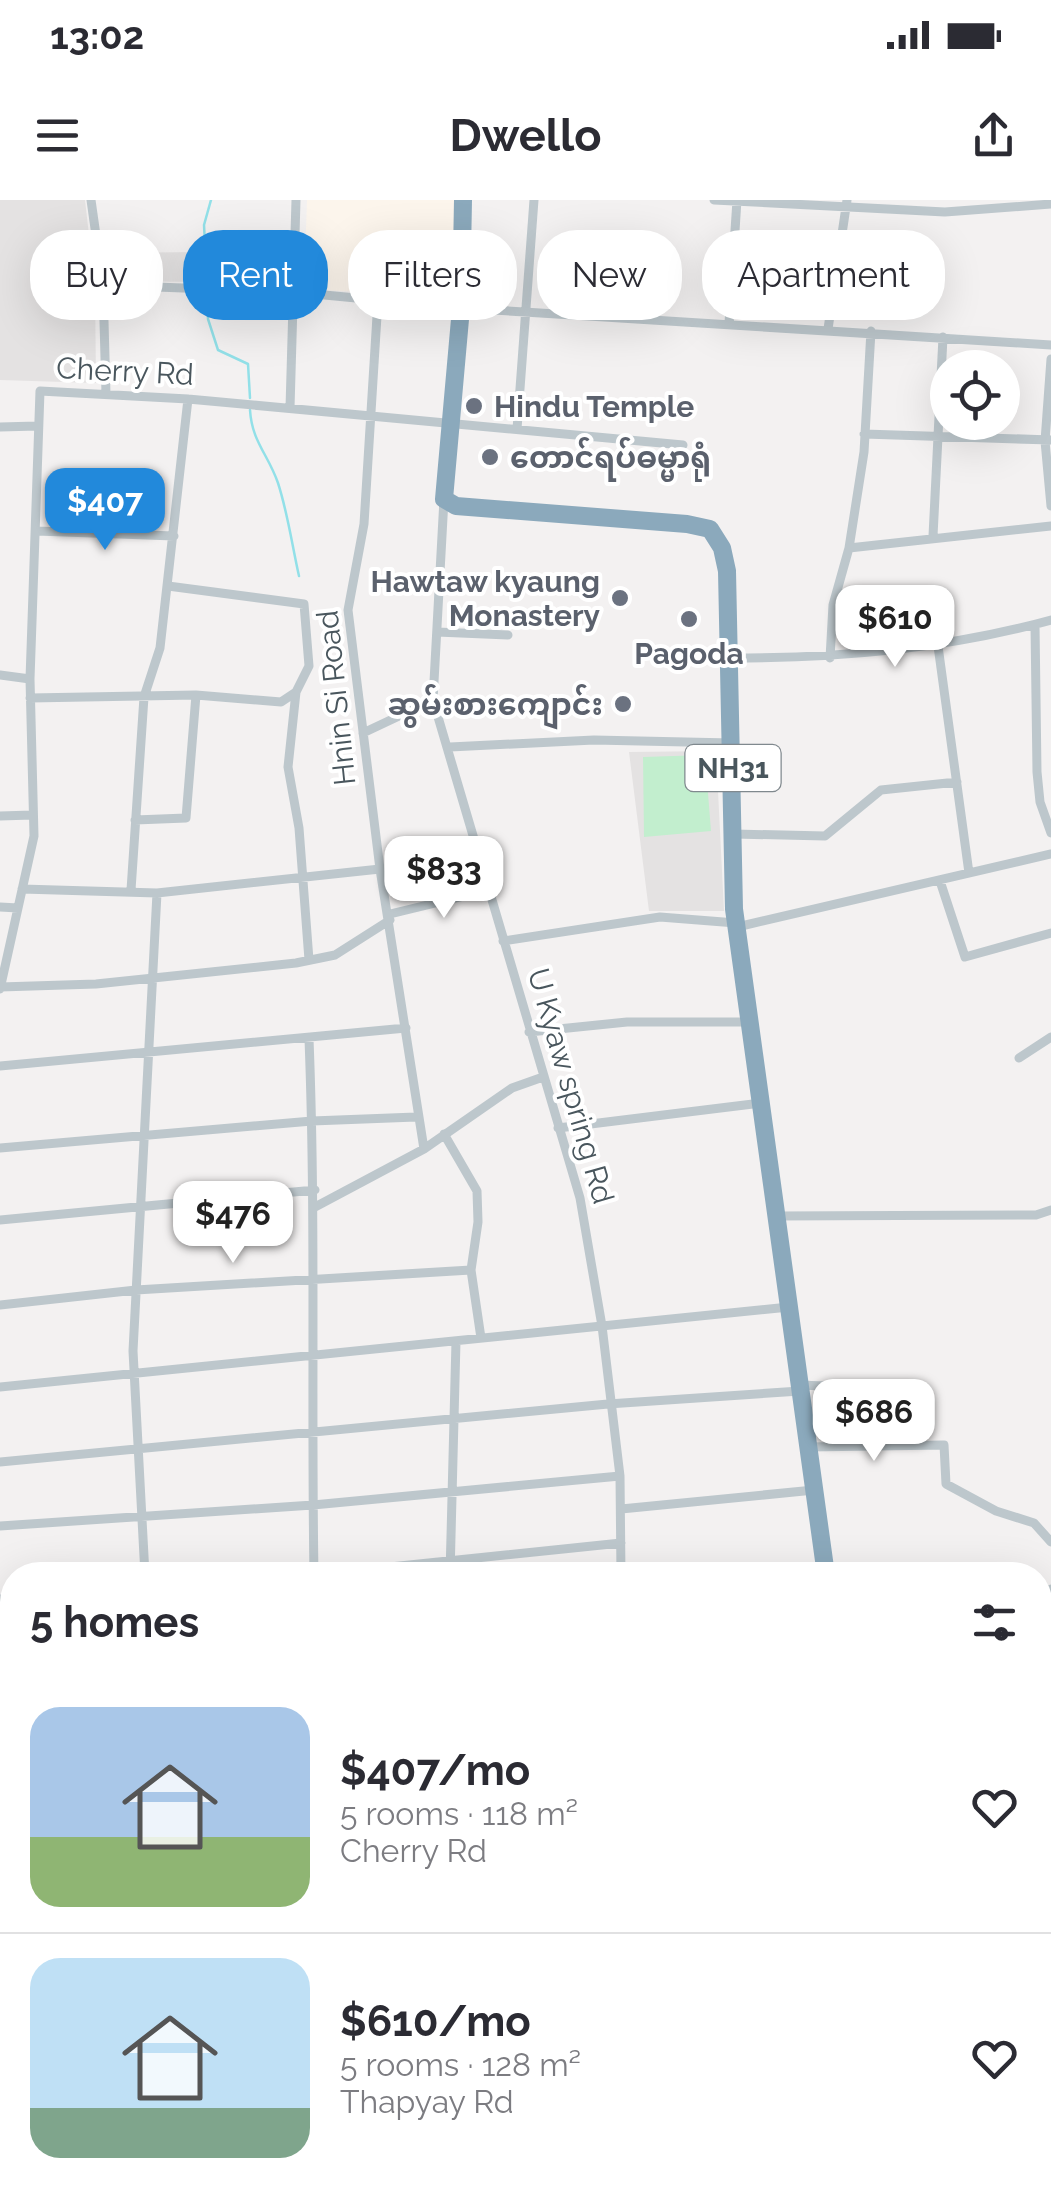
<!DOCTYPE html>
<html lang="en">
<head>
<meta charset="utf-8">
<style>
  body { margin:0; font-family:Raleway,"Noto Sans Myanmar",sans-serif; background:#f7f7f7; color:#2b2b33; height:100vh; display:flex; flex-direction:column; font-size:38px; white-space:nowrap }
  * { box-sizing:border-box; margin:0 }
  p { font-size:32px; color:#7c7c81 }
  .icon { flex:none; width:55px; height:55px; fill:none; stroke:currentColor; stroke-width:2; stroke-linecap:round; stroke-linejoin:round }
  .map { position:relative; flex:1; overflow:hidden }
  .panel { position:absolute; left:0px; top:1362px; width:1052px; height:642px; display:flex; flex-direction:column; background:#fff; border-radius:40px 40px 0 0; box-shadow:0 10px 40px #0002 }
  .panel>* { flex:none }
  .hud { position:absolute; left:30px; top:30px; width:992px; height:90px; display:flex; gap:20px }
  .buttons { position:absolute; left:930px; top:150px; display:grid; gap:20px }
  .buttons a { display:grid; place-items:center; width:90px; height:90px; border-radius:50%; background:#fff; box-shadow:0 10px 40px #0002; font-size:50px }
  .price { position:absolute; translate:-50% -85px; padding:0 22px; border-radius:20px; background:#fff; color:#222; font-size:32px; line-height:65px; filter:drop-shadow(0 2px 5px #0008) }
  .price::after { content:''; position:absolute; left:50%; top:60px; width:30px; height:22px; margin-left:-15px; background:inherit; clip-path:polygon(0 0,100% 0,50% 100%) }
  .price.active { background:#2289db; color:#fff }
  ul { padding:0; list-style:none }
  li { display:flex; align-items:center; gap:30px; height:250px; padding:0 30px }
  li+li { border-top:2px solid #e1e1e2 }
  li span { display:grid; place-items:center; flex:none; width:280px; height:200px; border-radius:30px; color:#555 }
  li>.icon { margin-inline-start:auto }
  span .icon { width:120px; height:120px; fill:#fffc; stroke-width:1 }
  li b { font-size:42px }
  h2 { display:flex; justify-content:space-between; align-items:center; height:120px; padding:0 30px; font-size:42px }
  .tag { padding:0 35px; border-radius:40px; background:#fff; box-shadow:0 10px 40px #0002; font-size:35px; line-height:90px }
  .tag.active { background:#2289db; color:#fff }
  .status { display:flex; justify-content:space-between; align-items:center; height:70px; padding:0 50px; background:#fff; direction:ltr }
  .status svg { height:28px; fill:currentColor }
  header { display:flex; justify-content:space-between; align-items:center; height:130px; padding:0 30px; background:#fff; font-size:45px; font-weight:700 }
  .map>svg:first-child { display:block }
  .commercial { fill:#fcf5ec }
  .education { fill:#e4e2e2 }
  .park { fill:#c2eece }
  .lines { fill:none; stroke-linecap:round; stroke-linejoin:round }
  .stream { stroke:#92e0e8; stroke-width:2.5 }
  .street { stroke:#bdc7cc; stroke-width:9 }
  .highway { stroke:#8ba9bc; stroke-width:18 }
  .worship-dot { fill:#6b7280; stroke:#fff; stroke-width:4 }
  .labels { text-anchor:middle; dominant-baseline:central; stroke-width:8; stroke-linejoin:round; paint-order:stroke }
  .shield { fill:#fff; stroke:#80898e; stroke-width:2.5 }
  .shield-label { font-size:28px; font-weight:bold; fill:#49565d }
  .street-label { font-size:30px; fill:#49565d; stroke:#fff }
  .worship-label { font-size:30px; font-weight:bold; fill:#5b616d; stroke:#fff; text-anchor:start }
</style>
</head>
<body>
<div class="status"><b>13:02</b><svg viewBox="0 0 49 12"><path d="M0 12V9h3v3zM5 12V6h3v6zM10 12V3h3v9zM15 12V0h3v12zM26 1h20v11H26zM47 4h2v5h-2z"/></svg></div>
<header><svg class="icon" aria-label="menu" viewBox="0 0 24 24"><path d="M4 6h16M4 12h16M4 18h16"/></svg>Dwello<svg class="icon" aria-label="share" viewBox="0 0 24 24"><path d="M12 15V3M7 8l5-5 5 5M5 13v7h14v-7"/></svg></header>
<div class="map">
<svg width="1051" height="2004" viewBox="0 0 1051 2004">
  <rect width="100%" height="100%" fill="#f3f1f1"/>
  <path class="commercial" d="M307 0H457L450 97 304 89Z"/>
  <path class="education" d="M0 0H85L95 88 96 183 0 180Z
    M201 52 199 82 110 81 107 53Z
    M716 551 724 711H649L629 552Z"/>
  <path class="park" d="M705 555 711 631 644 637 643 557Z"/>
  <g class="lines">
    <path class="stream" d="M207 81 204 25 211 0
      M207 95 208 119 218 150 248 164 250 198
      M250 210C252 242 268 254 278 283 288 314 292 345 299 376"/>
    <path class="street" d="M91 0 103 85 106 194
      M714 0 945 12 1051 4
      M103 85 293 92 461 108 1051 145
      M378 100 364 324 348 410 380 669 424 949
      M729 123 737 0
      M828 129 847 0
      M1051 159 1045 241 1051 306
      M290 208 296 0
      M0 227 37 226
      M517 229 534 0
      M864 234 1051 240
      M444 299 433 500 580 998 602 1126 620 1276 621 1375
      M37 331 174 336
      M933 336 943 137
      M849 348 1051 326
      M1035 425 1037 572 1040 602 1051 633
      M437 432 508 435
      M938 446 969 673
      M732 458C840 458 946 449 1051 420
      M830 458 833 405 849 348 864 252 871 131
      M0 475 30 479
      M296 492 288 567 299 628 309 760
      M30 498 196 495 281 502 296 492 309 466 304 404 168 386
      M363 533 433 500
      M450 547 594 540 732 543
      M0 616 32 615
      M135 620 186 618 196 495
      M734 634 825 636 881 590 957 582
      M940 681 965 757 1051 733
      M22 689 157 693 380 669
      M131 690 144 497 160 448 188 199
      M0 707 18 708
      M390 714 489 690
      M737 727 1051 654
      M503 741 660 717 736 723
      M0 787 96 784 296 763 335 755 390 720
      M0 789 34 636 30 479 40 191 188 199 683 245
      M529 832 627 822H750
      M309 839C316 1018 311 1196 314 1375
      M1019 858 1051 837
      M0 866 406 828
      M558 928 761 903
      M444 934 477 991 478 1022 471 1070 481 1138
      M0 948 312 921 416 917
      M315 1007 424 949 512 888 543 877
      M776 1016 1036 1015 1051 1010
      M0 1020 315 990
      M0 1105 136 1090 471 1070
      M799 1185 851 1187
      M0 1187 789 1107
      M808 1247 944 1245 946 1284 996 1311 1034 1323 1051 1342
      M0 1262 608 1204 800 1191
      M621 1309 814 1290
      M0 1326 313 1305 620 1276
      M145 1375 133 1151 157 693
      M313 1375 621 1343
      M450 1375 456 1141
      M778 1375 825 1368
      M1051 1389 1041 1407 1051 1580
      M0 1399 12 1398
      M0 1471H12
      M0 1547 12 1546
      M0 1618 12 1617
      M0 1692 12 1691
      M0 1732 12 1805
      M1040 1831 1051 1832
      M0 1850 12 1846
      M0 1897H12
      M419 1992 442 2004
      M547 2003 729 1992
      M265 2004 267 1992
      M787 2004V1992"/>
    <path class="highway" d="M463 0 461 108 444 299 456 306 687 324 710 329 722 348 727 371 734 709 826 1375
      M894 1992 895 2004"/>
  </g>
  <g class="worship-dot">
    <circle cx="474" cy="206" r="10"/>
    <circle cx="490" cy="257" r="10"/>
    <circle cx="620" cy="398" r="10"/>
    <circle cx="689" cy="419" r="10"/>
    <circle cx="623" cy="504" r="10"/>
  </g>
  <g class="labels">
    <rect class="shield" x="685.5" y="545" width="95" height="46" rx="8"/>
    <g class="shield-label">
      <text x="733" y="568">NH31</text>
    </g>
    <g class="street-label">
      <text transform="translate(125 171) rotate(3)">Cherry Rd</text>
      <text transform="translate(336 498) rotate(-96)">Hnin Si Road</text>
      <text transform="translate(571 886) rotate(74)">U Kyaw spring Rd</text>
    </g>
    <g class="worship-label">
      <text x="494" y="206">Hindu Temple</text>
      <text x="510" y="257">တောင်ရပ်ဓမ္မာရုံ</text>
      <text x="600" y="381" text-anchor="end">Hawtaw kyaung<tspan x="600" dy="34">Monastery</tspan></text>
      <text x="689" y="453" text-anchor="middle">Pagoda</text>
      <text x="603" y="504" text-anchor="end">ဆွမ်းစားကျောင်း</text>
    </g>
  </g>
</svg>
<div class="buttons">
<a><svg class="icon" aria-label="locate" viewBox="0 0 24 24"><circle cx="12" cy="12" r="6"/><path d="M12 2v4M12 18v4M2 12h4M18 12h4"/></svg></a>
</div>
<b class="price active" style="left:105px;top:353px">$407</b>
<b class="price" style="left:895px;top:470px">$610</b>
<b class="price" style="left:444px;top:721px">$833</b>
<b class="price" style="left:233px;top:1066px">$476</b>
<b class="price" style="left:874px;top:1264px">$686</b>
<div class="hud">
<a class="tag">Buy</a>
<a class="tag active">Rent</a>
<a class="tag">Filters</a>
<a class="tag">New</a>
<a class="tag">Apartment</a>
</div>
<section class="panel">
<h2>5 homes<svg class="icon" aria-label="filters" viewBox="0 0 24 24"><path d="M4 7h16M4 17h16"/><circle cx="9" cy="7" r="2"/><circle cx="15" cy="17" r="2"/></svg></h2>
<ul>
<li><span style="background:linear-gradient(#a9c7e8 65%,#8fb573 0)"><svg class="icon" aria-label="home" viewBox="0 0 24 24"><path d="M3 11l9-7 9 7M6 9v11h12V9"/></svg></span><div><b>$407/mo</b><p>5 rooms · 118 m²</p><p>Cherry Rd</p></div><svg class="icon" aria-label="heart" viewBox="0 0 24 24"><path d="M12 20l-8-8c-3-5 5-10 8-4 3-6 11-1 8 4z"/></svg></li>
<li><span style="background:linear-gradient(#bfe0f5 75%,#7fa58c 0)"><svg class="icon" aria-label="home" viewBox="0 0 24 24"><path d="M3 11l9-7 9 7M6 9v11h12V9"/></svg></span><div><b>$610/mo</b><p>5 rooms · 128 m²</p><p>Thapyay Rd</p></div><svg class="icon" aria-label="heart" viewBox="0 0 24 24"><path d="M12 20l-8-8c-3-5 5-10 8-4 3-6 11-1 8 4z"/></svg></li>
</ul>
</section>
</div>
</body>
</html>
